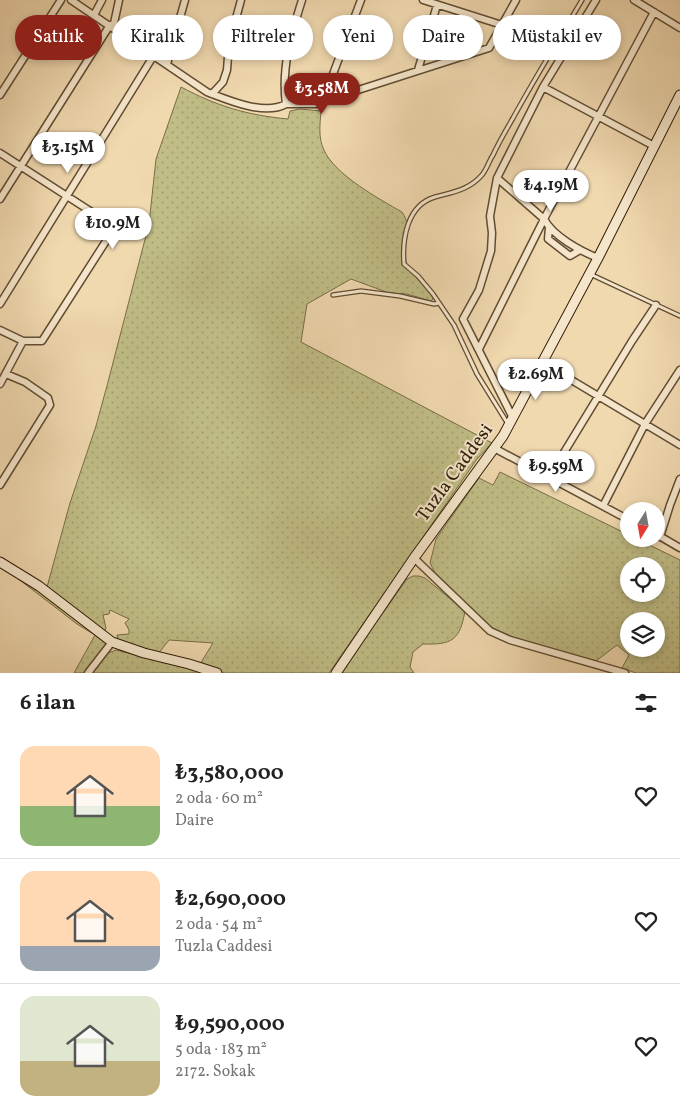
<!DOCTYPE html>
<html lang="tr">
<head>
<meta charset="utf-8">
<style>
  body { margin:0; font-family:Vollkorn,serif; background:#f2f2f2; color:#222; height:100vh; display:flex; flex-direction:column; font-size:19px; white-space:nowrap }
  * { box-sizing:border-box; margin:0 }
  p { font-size:16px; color:#767676 }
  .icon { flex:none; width:28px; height:28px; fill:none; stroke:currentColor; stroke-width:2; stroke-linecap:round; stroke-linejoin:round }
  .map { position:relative; height:673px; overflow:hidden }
  .details { display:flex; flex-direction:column; background:#fff; flex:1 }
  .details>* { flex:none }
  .hud { position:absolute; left:15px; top:15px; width:650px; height:45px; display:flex; gap:10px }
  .needle { width:32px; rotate:191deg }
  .controls { position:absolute; left:620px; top:502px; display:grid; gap:10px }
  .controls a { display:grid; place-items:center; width:45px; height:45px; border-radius:50%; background:#fff; box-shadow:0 2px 8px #0003; font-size:25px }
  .price { position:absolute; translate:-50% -42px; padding:0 11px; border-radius:18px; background:#fff; color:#222; font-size:16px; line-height:32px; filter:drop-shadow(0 1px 2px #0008) }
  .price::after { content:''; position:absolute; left:50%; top:30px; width:15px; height:11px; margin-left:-8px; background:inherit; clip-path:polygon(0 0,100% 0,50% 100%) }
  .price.on { background:#8f2418; color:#fff }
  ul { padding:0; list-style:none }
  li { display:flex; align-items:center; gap:15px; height:125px; padding:0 20px }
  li+li { border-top:1px solid #e0e0e0 }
  li span { display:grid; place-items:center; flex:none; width:140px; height:100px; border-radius:15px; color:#555 }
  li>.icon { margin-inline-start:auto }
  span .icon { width:60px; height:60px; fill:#fffc; stroke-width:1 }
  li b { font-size:21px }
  h2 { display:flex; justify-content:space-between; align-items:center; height:60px; padding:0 20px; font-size:21px }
  .chip { padding:0 18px; border-radius:22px; background:#fff; box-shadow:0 2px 8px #0003; font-size:18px; line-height:45px }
  .chip.on { background:#8f2418; color:#fff }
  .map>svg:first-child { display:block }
  .grass { fill:url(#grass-dots); stroke:#786d47; fill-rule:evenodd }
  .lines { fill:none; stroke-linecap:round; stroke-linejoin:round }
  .lane-casing { stroke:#614c32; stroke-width:5.5 }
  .street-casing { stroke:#614c32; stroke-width:9 }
  .secondary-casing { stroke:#311d08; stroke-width:11 }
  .lane { stroke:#f5e6cb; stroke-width:3 }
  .street { stroke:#f5e6cb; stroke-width:6 }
  .secondary { stroke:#f5e6cb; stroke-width:9 }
  .labels { text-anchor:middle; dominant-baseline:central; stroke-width:4; stroke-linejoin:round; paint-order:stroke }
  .street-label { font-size:19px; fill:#311d08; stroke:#f5e6cb }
</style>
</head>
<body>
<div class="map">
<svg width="680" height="673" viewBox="0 0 680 673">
  <defs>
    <pattern id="grass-dots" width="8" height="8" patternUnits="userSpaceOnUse" patternTransform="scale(1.25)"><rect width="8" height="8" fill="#c0bd86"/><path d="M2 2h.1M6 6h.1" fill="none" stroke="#a5a272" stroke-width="1.8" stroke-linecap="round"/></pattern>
  </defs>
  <rect width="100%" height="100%" fill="#f0d8af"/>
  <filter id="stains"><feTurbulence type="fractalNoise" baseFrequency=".004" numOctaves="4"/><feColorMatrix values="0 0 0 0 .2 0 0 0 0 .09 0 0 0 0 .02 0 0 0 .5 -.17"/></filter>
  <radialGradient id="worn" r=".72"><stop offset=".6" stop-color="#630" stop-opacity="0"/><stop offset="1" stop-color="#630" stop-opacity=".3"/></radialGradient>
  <path class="grass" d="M181 87C217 106 246 115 288 119L290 111 300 109 321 111C320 124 318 138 324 150 334 174 379 199 402 212 415 231 400 246 407 265 411 276 421 280 428 288 430 291 432 295 433 299L431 301 407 294 389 293 351 279 307 304 301 342 492 443 477 459 329 673H224L200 664 213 643 169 640 158 654 118 641 117 635 129 634V630L125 623 129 619 110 610 109 614 103 615 106 628 104 633 47 587 70 503 96 426 108 382 149 224 156 159Z
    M500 472 629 535V539H637L680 560V673H636L622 668 629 655 617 645 596 661 535 645 502 633 488 625 435 573 430 563 436 539 479 478 493 485ZM629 566H656V594H629ZM629 621H656V649H629Z
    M8 571 36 588 108 645 86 673H74L95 635 77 624Z
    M413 576H419L425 578 465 611C460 640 452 645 423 644L413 652 410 667 414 673H340L407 579Z
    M116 650 209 673H92L108 653Z"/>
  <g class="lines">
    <g class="lane-casing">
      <path id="lane" d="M590 274 680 316
        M333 295 361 291 400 296 434 304 439 303
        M508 424 477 374 454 325 433 294 418 276 404 264C402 239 407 205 435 197 453 192 469 190 482 175 487 169 489 161 493 155 499 142 506 130 513 118 535 78 559 39 582 0"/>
    </g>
    <g class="street-casing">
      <path id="street" d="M71 0 207 92C228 100 264 116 286 104 281 68 291 35 302 0
        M361 0 330 82 355 91 489 48 516 0
        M423 0 502 25
        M634 0 680 28
        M94 15 102 0
        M113 28 119 0
        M167 64 185 0
        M418 70 437 5
        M543 87 654 146
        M212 94 223 82 227 70 229 44 241 0
        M0 95 61 0
        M286 104H319L325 100 330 82
        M0 153 115 227 42 341H23L0 330
        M497 178 544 219C553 236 580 251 598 258
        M0 199 110 25
        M549 228 548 239 570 256 580 250
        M0 304 154 55
        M479 349 544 219 654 12
        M543 363 680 445
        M0 384 23 341
        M513 418 463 319 479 290 491 251 492 233 490 216 497 178 543 87 596 0
        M494 448 629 520
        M549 477 632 341 656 305
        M0 485 50 405 48 398 25 382 6 374
        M603 506 645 424 680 370
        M656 534 680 548
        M660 537 670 505 680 479
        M414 558 490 631 510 640 625 673
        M88 673 112 642"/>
    </g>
    <g class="secondary-casing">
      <path id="secondary" d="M0 562 39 586 112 642 144 653 189 664 217 673
        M336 673 414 558 503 436 598 258 680 95"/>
    </g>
    <use href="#lane" class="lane"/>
    <use href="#street" class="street"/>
    <use href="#secondary" class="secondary"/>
  </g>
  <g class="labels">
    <g class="street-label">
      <text transform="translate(455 473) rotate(-54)">Tuzla Caddesi</text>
    </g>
  </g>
  <rect width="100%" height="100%" filter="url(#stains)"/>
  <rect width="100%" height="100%" fill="url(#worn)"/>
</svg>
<div class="controls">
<a><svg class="needle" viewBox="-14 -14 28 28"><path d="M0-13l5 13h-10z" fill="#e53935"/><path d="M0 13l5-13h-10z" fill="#767676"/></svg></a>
<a><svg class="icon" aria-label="locate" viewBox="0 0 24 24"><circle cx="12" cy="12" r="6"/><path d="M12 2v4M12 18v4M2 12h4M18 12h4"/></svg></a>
<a><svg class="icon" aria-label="layers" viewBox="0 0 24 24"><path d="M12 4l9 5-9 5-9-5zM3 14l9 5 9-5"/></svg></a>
</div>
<b class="price on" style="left:322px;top:115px">₺3.58M</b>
<b class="price" style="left:68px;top:174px">₺3.15M</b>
<b class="price" style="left:551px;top:212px">₺4.19M</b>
<b class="price" style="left:113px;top:250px">₺10.9M</b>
<b class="price" style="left:536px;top:401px">₺2.69M</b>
<b class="price" style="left:556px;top:493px">₺9.59M</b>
<div class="hud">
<a class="chip on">Satılık</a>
<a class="chip">Kiralık</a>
<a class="chip">Filtreler</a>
<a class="chip">Yeni</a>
<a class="chip">Daire</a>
<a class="chip">Müstakil ev</a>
</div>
</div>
<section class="details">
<h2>6 ilan<svg class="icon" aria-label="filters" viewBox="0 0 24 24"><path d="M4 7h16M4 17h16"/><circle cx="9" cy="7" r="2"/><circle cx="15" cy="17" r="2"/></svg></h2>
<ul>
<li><span style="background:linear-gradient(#ffd9b3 60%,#8fb573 0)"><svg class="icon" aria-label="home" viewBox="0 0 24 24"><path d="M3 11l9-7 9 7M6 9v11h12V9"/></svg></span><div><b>₺3,580,000</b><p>2 oda · 60 m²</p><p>Daire</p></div><svg class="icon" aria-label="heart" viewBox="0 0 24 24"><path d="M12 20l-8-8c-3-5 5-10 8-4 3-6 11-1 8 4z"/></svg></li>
<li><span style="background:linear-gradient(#ffd9b3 75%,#9aa5b1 0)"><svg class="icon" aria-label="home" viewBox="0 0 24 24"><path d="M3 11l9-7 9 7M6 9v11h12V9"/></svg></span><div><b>₺2,690,000</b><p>2 oda · 54 m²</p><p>Tuzla Caddesi</p></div><svg class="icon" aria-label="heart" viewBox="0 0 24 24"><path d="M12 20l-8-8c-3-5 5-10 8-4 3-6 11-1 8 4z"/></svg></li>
<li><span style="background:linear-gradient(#dfe7d0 65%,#c2b280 0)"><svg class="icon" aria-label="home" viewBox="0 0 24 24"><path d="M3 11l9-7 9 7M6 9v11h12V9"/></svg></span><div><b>₺9,590,000</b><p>5 oda · 183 m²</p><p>2172. Sokak</p></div><svg class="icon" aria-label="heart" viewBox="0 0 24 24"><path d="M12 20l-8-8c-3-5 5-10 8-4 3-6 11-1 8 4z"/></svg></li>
</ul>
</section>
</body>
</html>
